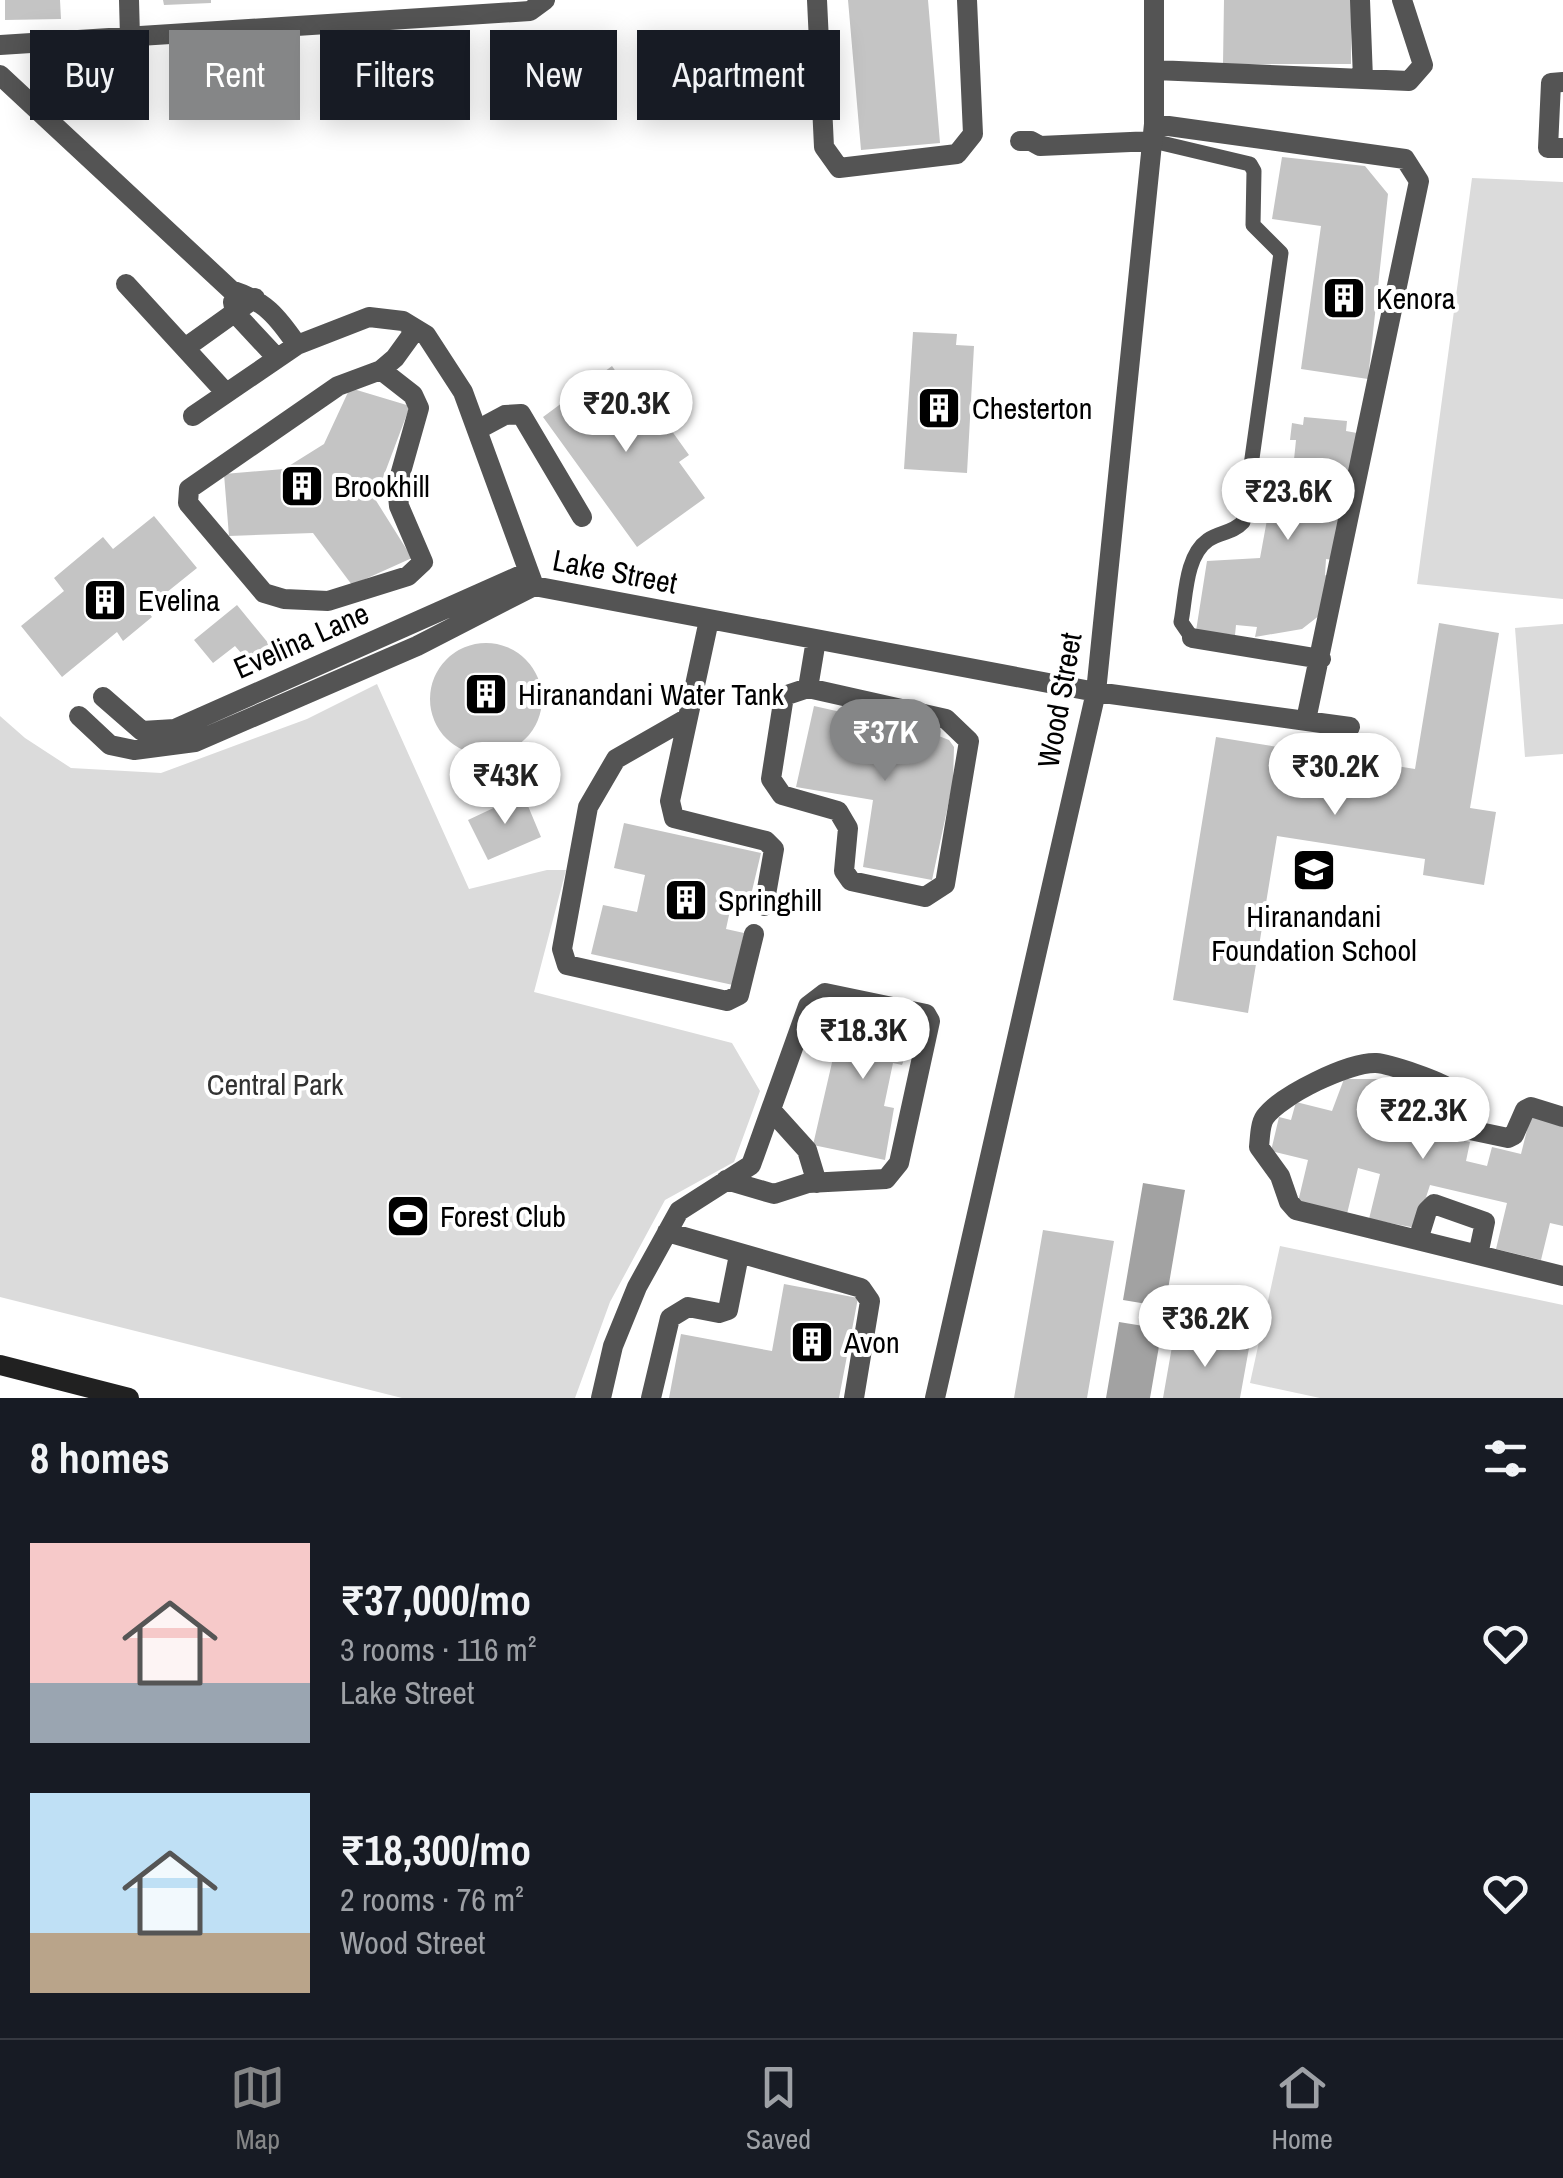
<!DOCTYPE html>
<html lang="en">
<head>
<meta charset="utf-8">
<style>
  body { margin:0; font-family:"Archivo Narrow",sans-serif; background:#242831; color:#f1f3f6; height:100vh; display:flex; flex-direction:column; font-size:38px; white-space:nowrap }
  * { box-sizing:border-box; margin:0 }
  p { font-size:32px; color:#9ea1a6 }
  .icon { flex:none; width:55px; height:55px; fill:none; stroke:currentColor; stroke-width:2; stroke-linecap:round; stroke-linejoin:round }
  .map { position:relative; height:1398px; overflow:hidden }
  .drawer { display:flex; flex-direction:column; background:#171b24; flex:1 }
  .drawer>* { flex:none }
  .hud { position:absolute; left:30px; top:30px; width:1000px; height:90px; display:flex; gap:20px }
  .price { position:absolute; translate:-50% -85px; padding:0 22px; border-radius:35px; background:#fff; color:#222; font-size:32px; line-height:65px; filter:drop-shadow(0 2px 5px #0008) }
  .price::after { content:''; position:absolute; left:50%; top:60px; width:30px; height:22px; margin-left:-15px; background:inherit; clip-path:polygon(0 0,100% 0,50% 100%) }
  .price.current { background:#858687; color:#fff }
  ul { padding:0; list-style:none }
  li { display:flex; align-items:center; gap:30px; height:250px; padding:0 30px }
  li span { display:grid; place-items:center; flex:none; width:280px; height:200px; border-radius:0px; color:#555 }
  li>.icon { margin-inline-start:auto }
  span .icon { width:120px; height:120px; fill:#fffc; stroke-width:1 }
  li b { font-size:42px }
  h2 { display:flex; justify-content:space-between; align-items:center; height:120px; padding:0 30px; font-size:42px }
  .pill { padding:0 35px; border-radius:0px; background:#171b24; box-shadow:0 5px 25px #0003; font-size:35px; line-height:90px }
  .pill.current { background:#858687; color:#fff }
  .dock { display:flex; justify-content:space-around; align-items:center; height:140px; border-top:2px solid #363941; background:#171b24; font-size:28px; color:#9ea1a6 }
  .dock a { display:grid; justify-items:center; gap:5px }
  .dock .current { color:#858687 }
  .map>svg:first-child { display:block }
  .green { fill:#dbdbdb }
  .water { fill:#a2a2a2 }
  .building { fill:#c4c4c4 }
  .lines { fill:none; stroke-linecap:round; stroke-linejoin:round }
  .lane { stroke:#545454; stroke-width:15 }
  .street { stroke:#545454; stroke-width:20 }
  .secondary { stroke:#212121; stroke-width:20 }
  .labels { text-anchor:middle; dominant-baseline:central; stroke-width:8; stroke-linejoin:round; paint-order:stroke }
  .poi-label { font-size:30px; fill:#000; stroke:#fff; text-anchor:start }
  .street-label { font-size:30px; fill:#000; stroke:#fff }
  .park-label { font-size:30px; fill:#323232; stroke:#fff }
</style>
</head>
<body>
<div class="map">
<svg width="1563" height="1398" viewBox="0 0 1563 1398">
  <rect width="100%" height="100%" fill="#fff"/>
  <path class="green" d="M1472 178 1563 182V599L1417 584Z
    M1563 624V754L1525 757 1515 628Z
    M377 684 469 889 547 870H566L534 992 732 1043 760 1091 734 1162 665 1200 610 1302 575 1398H402L0 1297V716L25 738 71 768 161 773 307 719Z
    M1280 1246 1563 1305V1398H1320L1250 1383Z"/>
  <path class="water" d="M1143 1183 1185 1190 1165 1307 1123 1300Z
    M1119 1322 1162 1329 1150 1398H1106Z"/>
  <path class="building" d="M5 0H60L61 19 5 20Z
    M163 0H211V3L164 5Z
    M848 0H928L940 143 861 150Z
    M1224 0H1351V64H1223Z
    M1282 157 1365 166 1388 194 1368 379 1301 369 1321 226 1272 219Z
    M913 332 957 334 956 345 974 346 967 473 904 469Z
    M612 366 635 399 644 392 689 455 679 462 705 498 637 547 543 417Z
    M350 388 410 406 375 499 412 558 352 585 313 533 229 536 224 474 284 469 324 444Z
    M1304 417 1347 421 1346 431 1357 433 1350 500H1341L1335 560 1326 559 1325 575 1335 580 1329 608 1302 629 1255 637 1257 627 1236 625 1235 635 1196 631 1207 561 1260 558 1273 487 1291 489 1296 440H1290L1292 423 1303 425Z
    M154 516 197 568 146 609 152 617 123 641 117 632 62 677 21 626 64 591 54 578 103 537 113 549Z
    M237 605 269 644 248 661 235 646 213 663 194 640Z
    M1439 623 1499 633 1470 808 1496 812 1484 885 1423 875 1425 859 1277 836 1248 1013 1173 1000 1216 737 1415 769Z
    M430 699a56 56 0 1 1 112 0a56 56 0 1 1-112 0Z
    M814 706 926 731 949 740 954 747 953 782 932 880 863 867 873 800 796 787Z
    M523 794 541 837 488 860 468 820Z
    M624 823 761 853 751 895 734 892 726 929 744 933 733 985 591 954 603 905 637 912 645 875 614 868Z
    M845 1006 919 1020 902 1065 893 1063 884 1106 894 1108 885 1160 813 1145Z
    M1344 1079H1389L1381 1109 1406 1115 1413 1085 1448 1093 1437 1134 1470 1142 1466 1161 1487 1166 1492 1147 1521 1154 1531 1114 1563 1121V1226L1550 1223 1541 1260 1496 1249 1507 1203 1430 1185 1416 1228 1369 1219 1380 1174 1358 1168 1347 1214 1298 1202 1308 1160 1271 1151 1279 1117 1291 1120 1296 1102 1332 1111Z
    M1043 1230 1114 1241 1087 1398H1014Z
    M784 1284 858 1298 839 1398H669L681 1334 772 1351Z
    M1174 1335 1249 1348 1240 1398H1163Z"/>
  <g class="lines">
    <path class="lane" d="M1153 141 1250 164 1254 171 1253 225 1281 253 1243 522C1233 533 1219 532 1208 540 1185 556 1186 597 1181 622L1192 638"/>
    <path class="street" d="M129 0 130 37
      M817 0 824 147 839 168 957 154 973 134 967 0
      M1360 0 1363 79
      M0 45 530 11 545 0
      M1155 70 1409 81 1423 65 1402 0
      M0 75 231 290C265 301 277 316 297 345
      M1563 82 1551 83 1548 148H1563
      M1154 124 1405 159 1419 181 1306 720
      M1020 141H1031L1040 146 1153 141
      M126 284 226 393
      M233 302 235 313 277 358
      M185 348 255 298
      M381 370 413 395 419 408 397 486 399 506 423 562 408 576 328 601 284 599 264 593 188 503 189 489 338 386 381 370 395 358 416 329
      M193 416 297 345 369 317 403 321 426 335 463 392 534 586 1096 692 1350 727
      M477 430 505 415 521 414 582 517
      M709 620 670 801 674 818 766 841 774 849 764 906
      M1192 638 1321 659
      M808 688 784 696 771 779 782 795 838 811 848 828 844 871 851 881 925 897 945 884 969 741 946 719 808 688 816 640
      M103 697 142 731 175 729 528 572
      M79 716 110 745 134 750 195 742 417 646 534 586
      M686 719 616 759 588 807 562 949 567 965 727 1001 739 995 754 934
      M771 1110 807 1150 817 1183
      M1563 1117 1531 1107 1525 1110 1514 1135 1508 1138 1470 1130C1461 1117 1463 1098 1450 1089 1440 1081 1390 1064 1376 1063 1349 1062 1281 1095 1265 1117 1260 1124 1260 1138 1259 1147L1280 1176 1289 1202 1296 1210 1563 1276
      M667 1232 861 1288 870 1301 854 1398
      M1418 1240 1427 1211 1434 1204 1485 1222 1478 1255
      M601 1398 613 1346 637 1287 679 1211 751 1165 808 1006 825 993 926 1014 930 1021 899 1163 886 1179 808 1183 774 1194 726 1180
      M651 1398 670 1318 688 1307 719 1313 728 1310 739 1255
      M935 1398 1096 692 1154 124V0"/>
    <path class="secondary" d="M0 1365 129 1398"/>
  </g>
  <defs>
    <g id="building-square" transform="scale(2.25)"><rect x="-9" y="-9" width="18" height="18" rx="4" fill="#000" stroke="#fff"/><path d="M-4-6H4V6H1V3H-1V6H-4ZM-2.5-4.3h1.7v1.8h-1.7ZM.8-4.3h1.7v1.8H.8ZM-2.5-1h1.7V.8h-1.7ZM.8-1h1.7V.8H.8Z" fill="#fff"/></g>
    <g id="school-square" transform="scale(2.25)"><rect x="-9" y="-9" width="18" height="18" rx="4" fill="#000" stroke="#fff"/><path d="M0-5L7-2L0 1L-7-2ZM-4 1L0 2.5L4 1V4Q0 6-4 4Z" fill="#fff"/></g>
    <g id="stadium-square" transform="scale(2.25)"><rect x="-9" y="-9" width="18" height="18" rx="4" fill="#000" stroke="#fff"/><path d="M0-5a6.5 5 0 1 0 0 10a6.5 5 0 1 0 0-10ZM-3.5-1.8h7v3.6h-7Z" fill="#fff"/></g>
  </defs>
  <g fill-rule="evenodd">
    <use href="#building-square" x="1344" y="298"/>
    <use href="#building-square" x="939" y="408"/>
    <use href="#building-square" x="302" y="486"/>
    <use href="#building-square" x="105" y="600"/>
    <use href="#building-square" x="486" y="694"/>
    <use href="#school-square" x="1314" y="870"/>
    <use href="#building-square" x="686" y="900"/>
    <use href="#stadium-square" x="408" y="1216"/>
    <use href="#building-square" x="812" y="1342"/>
  </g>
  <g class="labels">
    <g class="poi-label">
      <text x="1376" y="298">Kenora</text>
      <text x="972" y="408">Chesterton</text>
      <text x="334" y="486">Brookhill</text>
      <text x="138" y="600">Evelina</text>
      <text x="518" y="694">Hiranandani Water Tank</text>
      <text x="718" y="900">Springhill</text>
      <text x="1314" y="916" text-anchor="middle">Hiranandani<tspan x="1314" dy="34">Foundation School</tspan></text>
      <text x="440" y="1216">Forest Club</text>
      <text x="844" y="1342">Avon</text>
    </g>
    <g class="street-label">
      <text transform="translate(615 571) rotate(11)">Lake Street</text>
      <text transform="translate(301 640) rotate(-24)">Evelina Lane</text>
      <text transform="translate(1059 700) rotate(-80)">Wood Street</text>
    </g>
    <g class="park-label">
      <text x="275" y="1084">Central Park</text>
    </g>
  </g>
</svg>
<b class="price" style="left:626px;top:455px">₹20.3K</b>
<b class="price" style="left:1288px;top:543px">₹23.6K</b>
<b class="price current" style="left:885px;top:784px">₹37K</b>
<b class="price" style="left:1335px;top:818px">₹30.2K</b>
<b class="price" style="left:505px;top:827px">₹43K</b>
<b class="price" style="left:863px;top:1082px">₹18.3K</b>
<b class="price" style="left:1423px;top:1162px">₹22.3K</b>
<b class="price" style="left:1205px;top:1370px">₹36.2K</b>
<div class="hud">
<a class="pill">Buy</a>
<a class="pill current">Rent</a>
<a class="pill">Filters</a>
<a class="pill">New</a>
<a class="pill">Apartment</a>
</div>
</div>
<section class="drawer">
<h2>8 homes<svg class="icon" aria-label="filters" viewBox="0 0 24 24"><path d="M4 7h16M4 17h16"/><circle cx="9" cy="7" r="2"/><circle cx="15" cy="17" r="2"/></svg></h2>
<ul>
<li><span style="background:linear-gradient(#f6c9c9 70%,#9aa5b1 0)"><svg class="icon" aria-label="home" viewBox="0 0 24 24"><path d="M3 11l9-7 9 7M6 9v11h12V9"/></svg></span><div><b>₹37,000/mo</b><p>3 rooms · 116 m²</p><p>Lake Street</p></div><svg class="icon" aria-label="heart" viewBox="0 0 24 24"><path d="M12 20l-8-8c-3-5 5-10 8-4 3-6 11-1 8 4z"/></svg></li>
<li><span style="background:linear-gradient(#bfe0f5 70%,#b9a48a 0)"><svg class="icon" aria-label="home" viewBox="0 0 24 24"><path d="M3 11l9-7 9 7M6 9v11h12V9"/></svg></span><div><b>₹18,300/mo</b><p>2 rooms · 76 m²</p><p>Wood Street</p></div><svg class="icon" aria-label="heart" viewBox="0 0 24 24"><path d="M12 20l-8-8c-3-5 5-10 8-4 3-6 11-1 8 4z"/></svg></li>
</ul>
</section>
<nav class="dock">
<a class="current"><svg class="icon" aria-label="map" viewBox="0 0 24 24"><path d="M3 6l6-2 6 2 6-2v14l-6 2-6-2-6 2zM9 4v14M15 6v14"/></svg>Map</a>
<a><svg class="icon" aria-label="saved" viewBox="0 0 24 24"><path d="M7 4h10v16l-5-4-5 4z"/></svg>Saved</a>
<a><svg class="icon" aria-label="home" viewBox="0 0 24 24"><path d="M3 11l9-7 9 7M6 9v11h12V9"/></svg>Home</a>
</nav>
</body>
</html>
